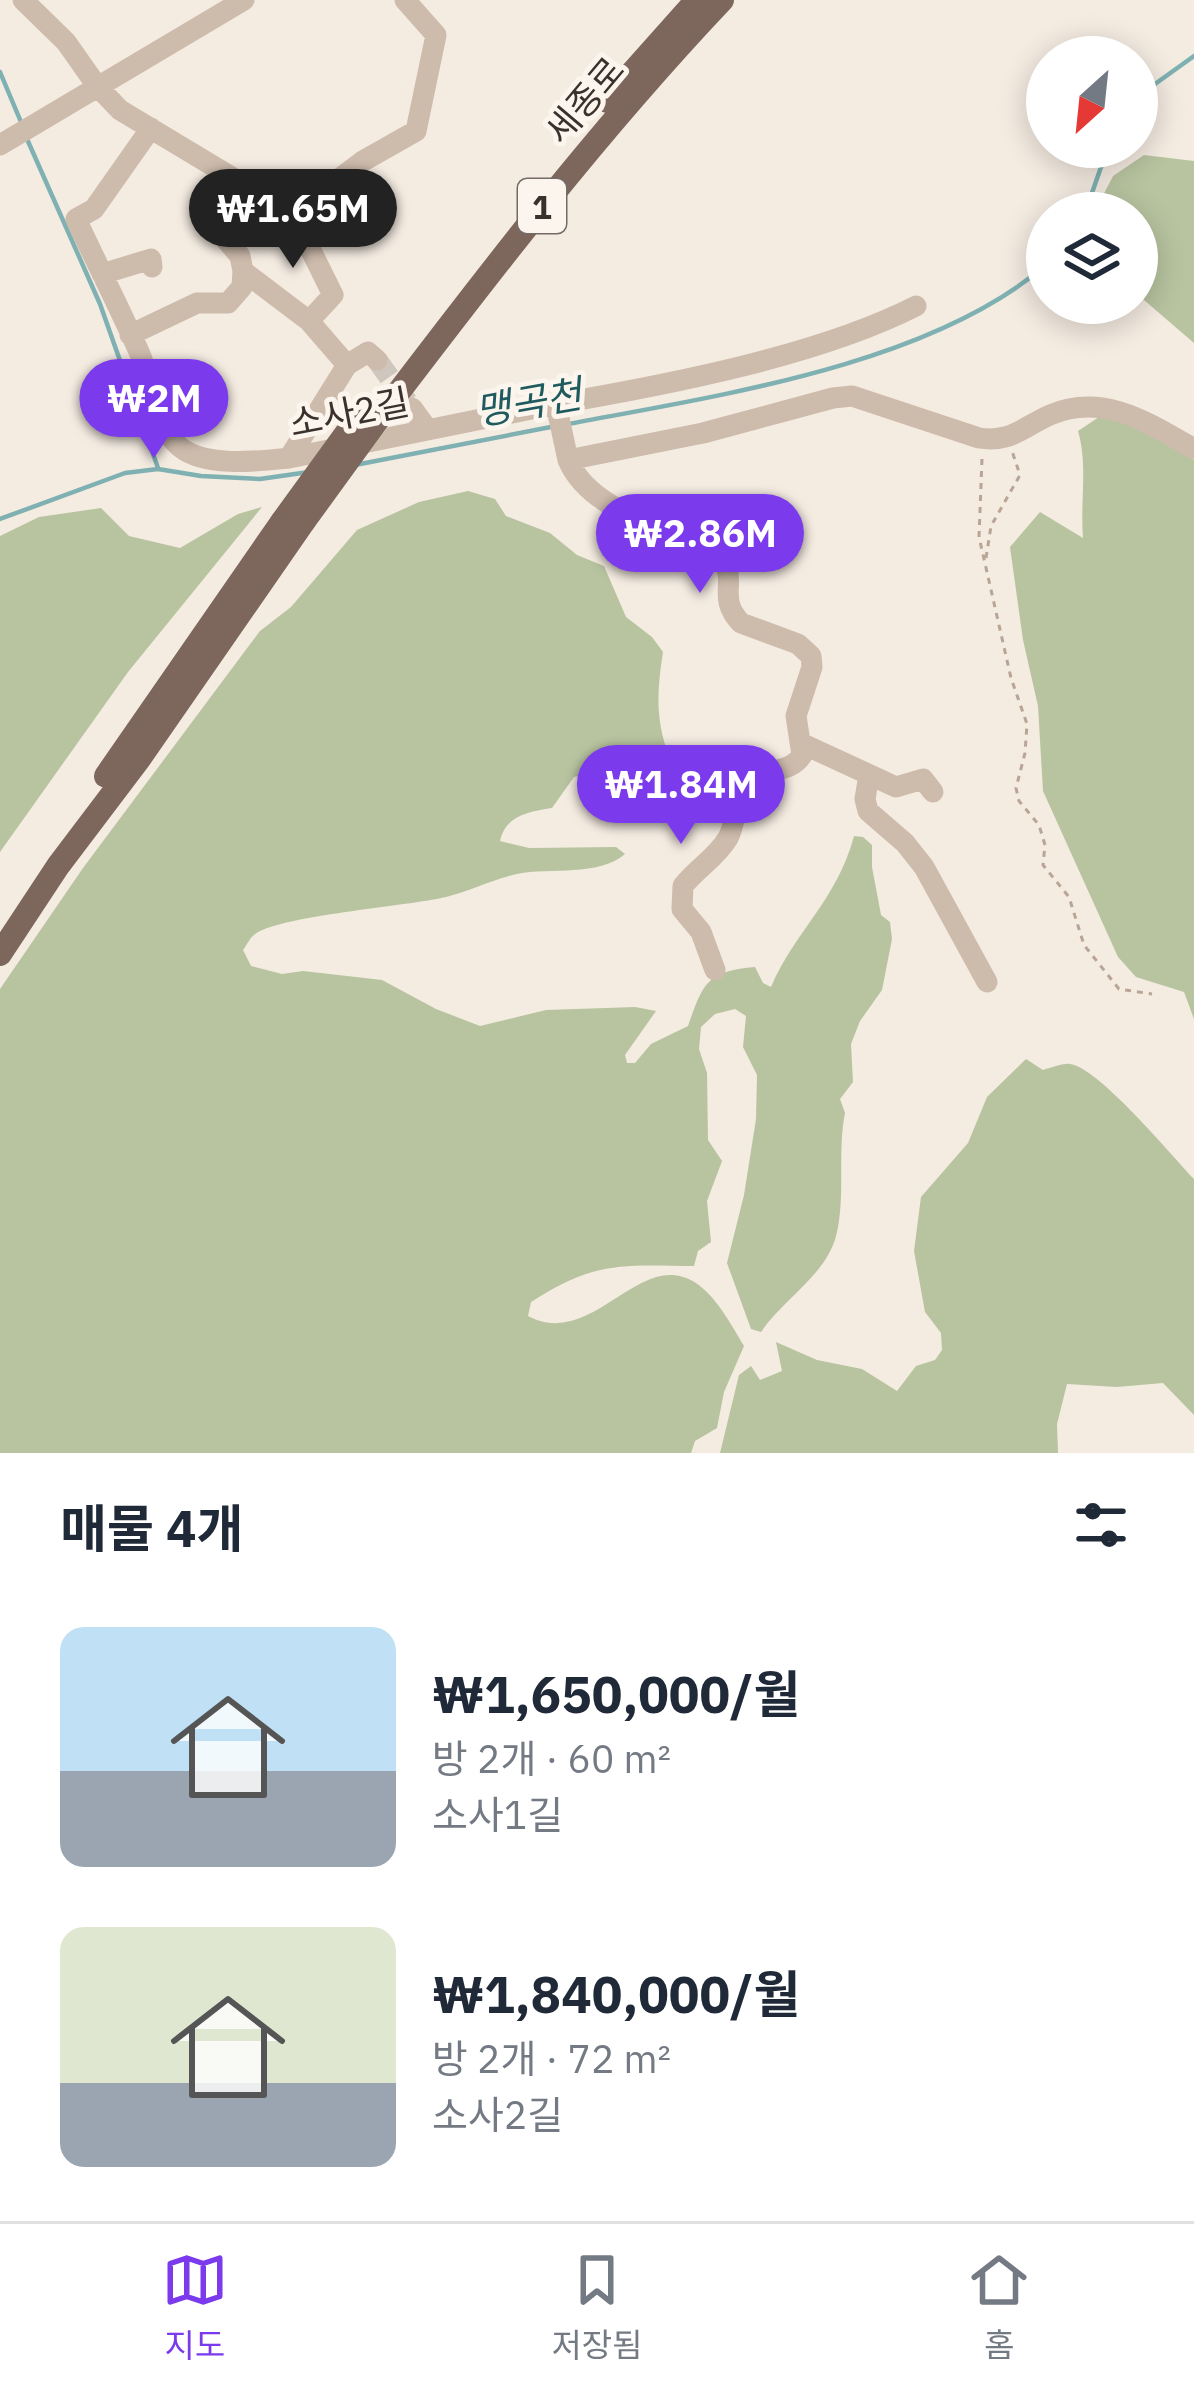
<!DOCTYPE html>
<html lang="ko">
<head>
<meta charset="utf-8">
<style>
  body { margin:0; font-family:"IBM Plex Sans","Noto Sans KR",sans-serif; background:#f2f2f3; color:#1f2937; height:100vh; display:flex; flex-direction:column; font-size:45px; white-space:nowrap }
  * { box-sizing:border-box; margin:0 }
  p { font-size:39px; color:#747a83 }
  .icon { flex:none; width:66px; height:66px; fill:none; stroke:currentColor; stroke-width:2; stroke-linecap:round; stroke-linejoin:round }
  .map { position:relative; height:1453px; overflow:hidden }
  .sheet { display:flex; flex-direction:column; background:#fff; flex:1 }
  .sheet>* { flex:none }
  .needle { width:78px; rotate:207deg }
  .fabs { position:absolute; left:1026px; top:36px; display:grid; gap:24px }
  .fabs a { display:grid; place-items:center; width:132px; height:132px; border-radius:50%; background:#fff; box-shadow:0 6px 30px #0003; font-size:60px }
  .price { position:absolute; translate:-50% -102px; padding:0 27px; border-radius:42px; background:#7c3aed; color:#fff; font-size:39px; line-height:78px; filter:drop-shadow(0 3px 6px #0008) }
  .price::after { content:''; position:absolute; left:50%; top:72px; width:36px; height:27px; margin-left:-18px; background:inherit; clip-path:polygon(0 0,100% 0,50% 100%) }
  .price.on { background:#222; color:#fff }
  ul { padding:0; list-style:none }
  li { display:flex; align-items:center; gap:36px; height:300px; padding:0 60px }
  li span { display:grid; place-items:center; flex:none; width:336px; height:240px; border-radius:24px; color:#555 }
  li>.icon { margin-inline-start:auto }
  span .icon { width:144px; height:144px; fill:#fffc; stroke-width:1 }
  li b { font-size:51px }
  h2 { display:flex; justify-content:space-between; align-items:center; height:144px; padding:0 60px; font-size:51px }
  .tabs { display:flex; justify-content:space-around; align-items:center; height:168px; border-top:3px solid #e0e1e3; background:#fff; font-size:33px; color:#747a83 }
  .tabs a { display:grid; justify-items:center; gap:6px }
  .tabs .on { color:#7c3aed }
  .map>svg:first-child { display:block }
  .green { fill:#b8c4a0 }
  .lines { fill:none; stroke-linecap:round; stroke-linejoin:round }
  .stream { stroke:#7fb0b2; stroke-width:4.5 }
  .minor-tunnel { stroke:#cfc6bd; stroke-width:21; stroke-dasharray:21 10; stroke-linecap:butt }
  .path { stroke:#b9a596; stroke-width:3; stroke-dasharray:6 6; stroke-linecap:butt }
  .minor { stroke:#cdbbac; stroke-width:21 }
  .major { stroke:#7d675c; stroke-width:24 }
  .major-bridge { stroke:#7d675c; stroke-width:24 }
  .labels { text-anchor:middle; dominant-baseline:central; stroke-width:10; stroke-linejoin:round; paint-order:stroke }
  .shield { fill:#fbf5ee; stroke:#756b66; stroke-width:3 }
  .shield-label { font-size:33px; font-weight:bold; fill:#3b302b }
  .street-label { font-size:36px; fill:#3b302b; stroke:#fbf5ee }
  .water-label { font-size:39px; font-style:italic; fill:#1f5a5e; stroke:#fbf5ee }
</style>
</head>
<body>
<div class="map">
<svg width="1194" height="1453" viewBox="0 0 1194 1453">
  <rect width="100%" height="100%" fill="#f4ebe1"/>
  <path class="green" d="M1144 155 1194 161V343L1137 294V213H1094L1113 176Z
    M1108 411 1194 460V1019L1184 992 1136 977 1118 957 1043 791 1038 706 1023 640 1010 547 1040 512 1083 538C1080 501 1088 465 1078 431Z
    M468 491 495 499 506 516 550 533 577 555 604 566 626 617 652 637 663 652C657 690 655 719 669 756L661 769 628 778 605 770 574 777 552 808C528 812 506 815 500 841L529 848 616 847 625 854C598 877 551 867 517 874 493 879 470 891 446 897 409 906 275 916 254 935 249 939 247 945 243 950L251 966 282 974 303 971 382 980 436 1009 480 1026 546 1010 635 1007 656 1011 625 1055 627 1063H635L651 1044 688 1026C703 983 707 971 755 967L763 983 771 987C795 931 837 900 854 836L863 837 872 845V867L881 915 890 922 892 939 882 990 860 1021 851 1044 853 1082 840 1099 845 1113C837 1152 846 1198 836 1236 826 1275 783 1299 761 1332L751 1329 727 1263 744 1195 756 1119 757 1075 743 1047 746 1016 735 1009 715 1014 701 1027 699 1049 707 1073 708 1140 722 1161 707 1201 711 1242 698 1251 694 1266C620 1265 595 1261 531 1302L528 1316C588 1348 633 1261 683 1277 711 1285 730 1323 744 1346L724 1392 717 1428 695 1441 691 1453H0V989L83 868 260 631 291 607 357 530 419 502Z
    M262 507 128 672 0 852V536L39 517 101 508 129 536 180 548 238 514Z
    M1026 1059 1043 1070C1050 1068 1063 1063 1070 1064 1098 1067 1172 1156 1194 1179V1415L1163 1383 1117 1387 1067 1384 1057 1424 1058 1453H720L739 1375 751 1366 760 1380 782 1371 776 1342 817 1360 862 1369 897 1391 916 1366 935 1360 942 1350 941 1333 925 1312 914 1251 921 1197 968 1143 987 1097Z"/>
  <g class="lines">
    <path class="stream" d="M0 72 21 122
      M1137 104 1155 84 1194 56
      M27 139 100 304 158 468
      M1085 213 1108 147
      M568 424C716 396 931 365 1047 264
      M355 465 556 426
      M0 519 125 473 158 469 201 476 260 479 309 472"/>
    <path class="minor-tunnel" d="M377 360 408 403"/>
    <path class="path" d="M982 459 979 537 1011 678 1027 724 1025 753 1016 788 1019 801 1039 825 1045 845 1043 865 1069 897 1084 945 1119 989 1152 994
      M986 558 991 526 1020 475 1012 451"/>
    <path class="minor" d="M23 0 66 42 97 86 120 110 278 205 331 185 363 161 416 131 436 35 405 0
      M151 128 94 209 76 219C97 264 120 309 140 354 152 383 155 427 180 447 206 468 259 461 289 458L556 404 568 460 703 433 833 398 852 396 979 438C1011 443 1023 427 1050 415 1103 392 1149 423 1194 449
      M0 145 244 0
      M226 175 208 211 214 226 240 256 243 271 309 321 347 365
      M278 205 294 216 333 295 309 321
      M102 274 151 259 152 267
      M130 335 197 303H228L242 287 243 271
      M556 404C666 385 818 356 916 306
      M412 408 428 430
      M289 458 347 365 368 352 377 360
      M568 460C590 511 659 524 707 545 749 576 711 592 741 623L798 644 811 656 812 667 796 716 802 755C789 776 761 766 746 784 734 798 737 822 728 838 716 858 697 868 683 886L682 909 701 932 715 970
      M803 744 896 787 923 779 933 792
      M869 775 865 799 868 811 905 843 924 867 987 982"/>
    <path class="major" d="M607 101 697 0
      M375 423C486 277 596 133 722 0
      M106 776 282 522
      M0 954 58 866 139 759 304 521"/>
    <path class="major-bridge" d="M304 521 373 426
      M282 522 364 409"/>
  </g>
  <g class="labels">
    <rect class="shield" x="518" y="179" width="48" height="54" rx="9"/>
    <g class="shield-label">
      <text x="542" y="206">1</text>
    </g>
    <g class="street-label">
      <text transform="translate(584 100) rotate(-50)">세종로</text>
      <text transform="translate(349 412) rotate(-11)">소사2길</text>
    </g>
    <g class="water-label">
      <text transform="translate(528 402) rotate(-10)">맹곡천</text>
    </g>
  </g>
</svg>
<div class="fabs">
<a><svg class="needle" viewBox="-14 -14 28 28"><path d="M0-13l5 13h-10z" fill="#e53935"/><path d="M0 13l5-13h-10z" fill="#747a83"/></svg></a>
<a><svg class="icon" aria-label="layers" viewBox="0 0 24 24"><path d="M12 4l9 5-9 5-9-5zM3 14l9 5 9-5"/></svg></a>
</div>
<b class="price on" style="left:293px;top:271px">₩1.65M</b>
<b class="price" style="left:154px;top:461px">₩2M</b>
<b class="price" style="left:700px;top:596px">₩2.86M</b>
<b class="price" style="left:681px;top:847px">₩1.84M</b>
</div>
<section class="sheet">
<h2>매물 4개<svg class="icon" aria-label="filters" viewBox="0 0 24 24"><path d="M4 7h16M4 17h16"/><circle cx="9" cy="7" r="2"/><circle cx="15" cy="17" r="2"/></svg></h2>
<ul>
<li><span style="background:linear-gradient(#bfe0f5 60%,#9aa5b1 0)"><svg class="icon" aria-label="home" viewBox="0 0 24 24"><path d="M3 11l9-7 9 7M6 9v11h12V9"/></svg></span><div><b>₩1,650,000/월</b><p>방 2개 · 60 m²</p><p>소사1길</p></div></li>
<li><span style="background:linear-gradient(#dfe7d0 65%,#9aa5b1 0)"><svg class="icon" aria-label="home" viewBox="0 0 24 24"><path d="M3 11l9-7 9 7M6 9v11h12V9"/></svg></span><div><b>₩1,840,000/월</b><p>방 2개 · 72 m²</p><p>소사2길</p></div></li>
</ul>
</section>
<nav class="tabs">
<a class="on"><svg class="icon" aria-label="map" viewBox="0 0 24 24"><path d="M3 6l6-2 6 2 6-2v14l-6 2-6-2-6 2zM9 4v14M15 6v14"/></svg>지도</a>
<a><svg class="icon" aria-label="saved" viewBox="0 0 24 24"><path d="M7 4h10v16l-5-4-5 4z"/></svg>저장됨</a>
<a><svg class="icon" aria-label="home" viewBox="0 0 24 24"><path d="M3 11l9-7 9 7M6 9v11h12V9"/></svg>홈</a>
</nav>
</body>
</html>
